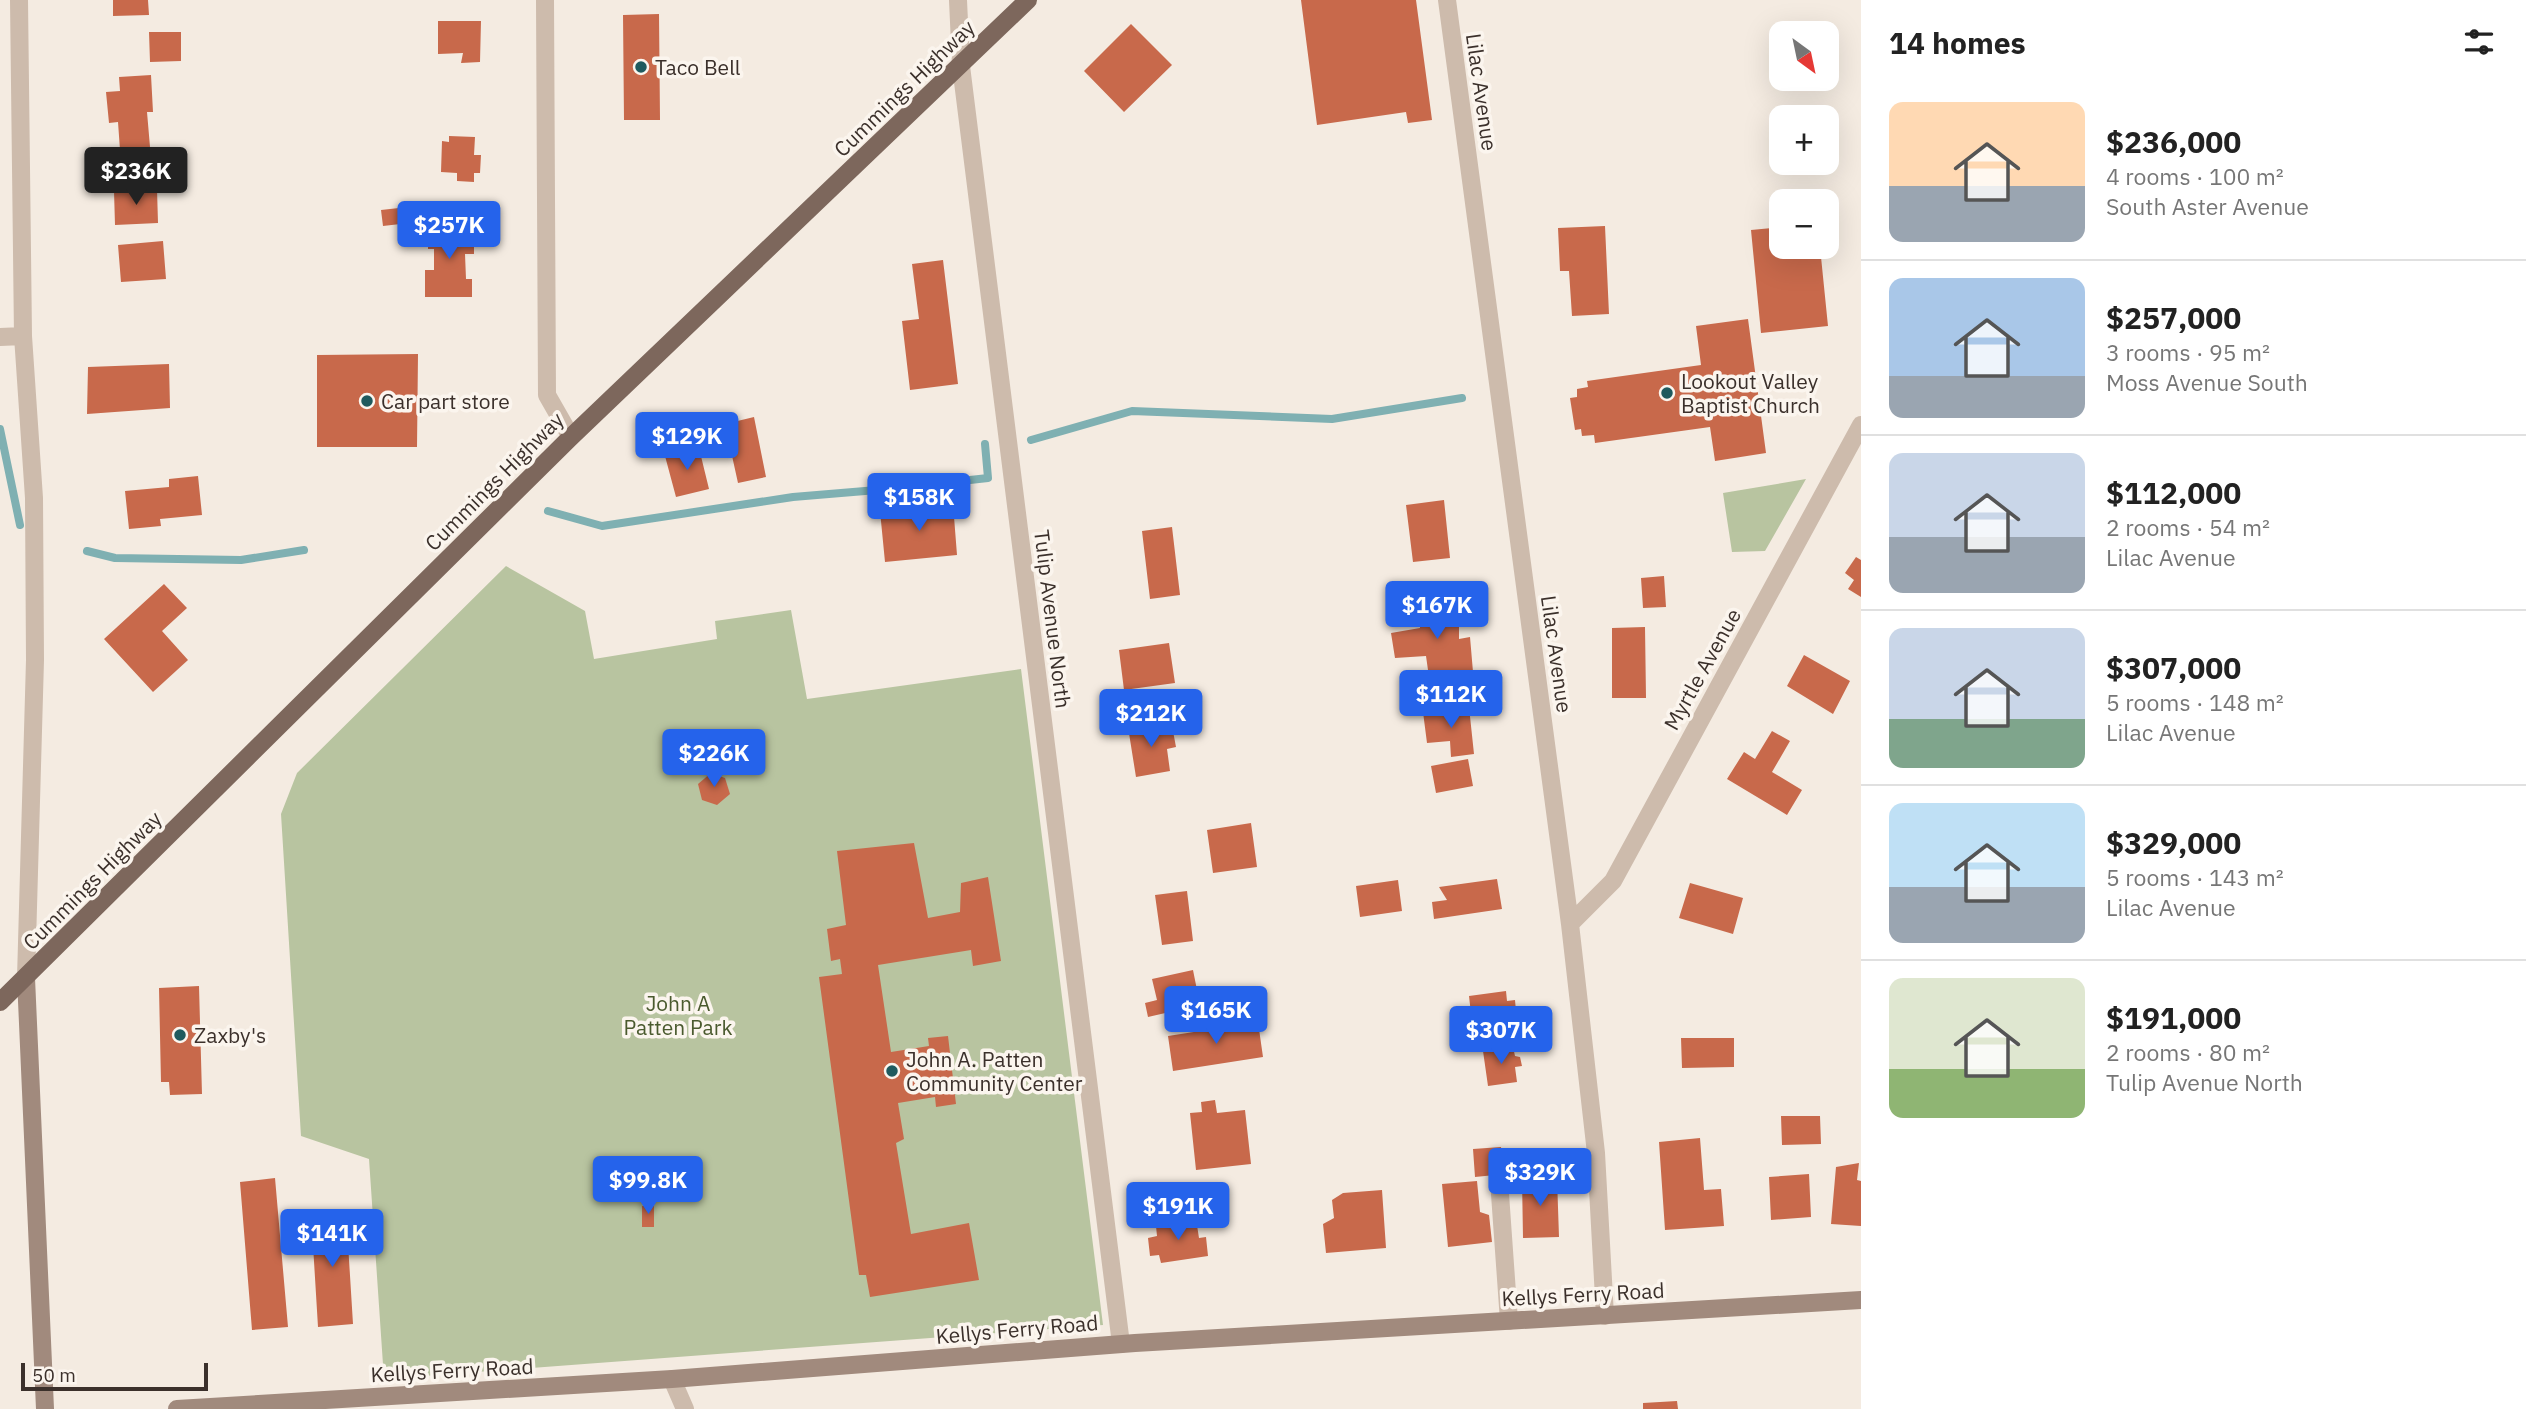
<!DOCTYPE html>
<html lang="en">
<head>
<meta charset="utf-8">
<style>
  body { margin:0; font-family:"IBM Plex Sans",sans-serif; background:#f2f2f2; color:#222; height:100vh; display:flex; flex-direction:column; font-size:26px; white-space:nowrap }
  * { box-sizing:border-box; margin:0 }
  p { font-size:23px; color:#767676 }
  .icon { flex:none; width:38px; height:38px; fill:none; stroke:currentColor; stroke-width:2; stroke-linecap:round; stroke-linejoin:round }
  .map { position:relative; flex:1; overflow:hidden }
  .side { display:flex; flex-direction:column; background:#fff; width:665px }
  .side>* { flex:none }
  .needle { width:46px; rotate:147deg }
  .tools { position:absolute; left:1769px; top:21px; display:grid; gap:14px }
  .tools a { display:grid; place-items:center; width:70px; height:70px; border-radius:14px; background:#fff; box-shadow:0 7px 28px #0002; font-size:35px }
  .scale { position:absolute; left:21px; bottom:18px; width:187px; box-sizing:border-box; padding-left:7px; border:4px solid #3b302b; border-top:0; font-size:19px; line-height:24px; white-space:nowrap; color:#3b302b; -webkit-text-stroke:5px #fbf5ee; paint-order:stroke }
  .price { position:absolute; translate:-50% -60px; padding:0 16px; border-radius:7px; background:#2563eb; color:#fff; font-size:23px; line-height:46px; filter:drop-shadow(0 2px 4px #0008) }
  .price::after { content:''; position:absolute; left:50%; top:42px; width:21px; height:16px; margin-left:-10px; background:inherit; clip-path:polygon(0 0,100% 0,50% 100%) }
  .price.selected { background:#222; color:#fff }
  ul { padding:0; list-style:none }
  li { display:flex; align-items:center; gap:21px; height:175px; padding:0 28px }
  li+li { border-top:2px solid #e0e0e0 }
  li span { display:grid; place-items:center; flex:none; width:196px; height:140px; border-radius:14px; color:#555 }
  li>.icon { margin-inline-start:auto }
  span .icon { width:84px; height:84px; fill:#fffc; stroke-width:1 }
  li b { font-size:30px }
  h2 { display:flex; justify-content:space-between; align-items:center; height:84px; padding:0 28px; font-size:30px }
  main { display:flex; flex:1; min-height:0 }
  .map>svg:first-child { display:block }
  .green { fill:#b8c4a0 }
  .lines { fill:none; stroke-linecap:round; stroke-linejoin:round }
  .stream { stroke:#7fb0b2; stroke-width:8 }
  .building { fill:#c8694b }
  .street { stroke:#cdbbac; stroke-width:18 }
  .secondary { stroke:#a18a7d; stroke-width:18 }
  .primary { stroke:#7d675c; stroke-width:18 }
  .poi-dot { fill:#1f5a5e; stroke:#fbf5ee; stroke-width:2.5 }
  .labels { text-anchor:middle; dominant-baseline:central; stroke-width:7; stroke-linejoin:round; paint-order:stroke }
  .poi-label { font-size:21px; fill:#3b302b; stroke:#fbf5ee; text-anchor:start }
  .street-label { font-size:21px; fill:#3b302b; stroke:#fbf5ee }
  .park-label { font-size:21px; fill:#4a5a2e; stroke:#fbf5ee }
</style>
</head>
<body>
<main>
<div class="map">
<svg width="1861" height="1409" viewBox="0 0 1861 1409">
  <rect width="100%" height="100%" fill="#f4ebe1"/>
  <path class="green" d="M1806 479 1765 551 1732 552 1723 493Z
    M506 566 585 611 594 659 717 639 715 621 791 610 807 699 1021 669 1103 1325 384 1379 369 1159 301 1136 281 814 297 773Z"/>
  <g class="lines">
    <path class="stream" d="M0 429 20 525
      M1031 440 1132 411 1332 419 1462 398
      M548 511 602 526 793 497 889 489 988 478 985 444
      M87 551 115 558 241 560 304 550"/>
  </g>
  <path class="building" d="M113 0H148L149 15 113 16Z
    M1301 0H1416L1432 120 1408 123 1406 112 1317 125Z
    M659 14 660 120H624L623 15Z
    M438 21H481L480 62 461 63 463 53 438 54Z
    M1131 24 1172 65 1124 112 1084 71Z
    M149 32H181V61L150 62Z
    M151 75 153 112H147L150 147 120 150 118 122 109 123 106 92 120 91 119 77Z
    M449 136 475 137 474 155H481L480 173H474V182L457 181V173L441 172 442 141 449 142Z
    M157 189 158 223 115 225 114 191Z
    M408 207 409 223 383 226 381 210Z
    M464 218V247H474V254H465L466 279H472V297H425V270H434V249H428V231H438V219Z
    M1605 226 1609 314 1572 316 1569 271H1560L1558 228Z
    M1782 227V247H1820L1828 326 1761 333 1751 230Z
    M163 241 166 279 121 282 118 245Z
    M943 260 958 384 910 390 902 321 919 319 912 264Z
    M1748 319 1766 453 1715 461 1710 427 1595 443 1594 435 1582 436 1581 429 1575 430 1570 398 1577 397V389L1588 387 1587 381 1701 365 1696 326Z
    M418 354 417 447H317V355Z
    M169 364 170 408 87 414 88 367Z
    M754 417 766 477 738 483 725 424Z
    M699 448 709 489 676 497 665 456Z
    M198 476 202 515 160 519 161 526 129 529 125 491 169 487V479Z
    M1444 500 1450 558 1413 562 1406 505Z
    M953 504 957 555 885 562 880 511Z
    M1172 527 1180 595 1150 599 1142 531Z
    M1856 557 1861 560V597L1848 589 1854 580 1845 573Z
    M1664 576 1666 607 1643 608 1641 578Z
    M164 584 187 608 162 631 188 660 153 692 104 639Z
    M1458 601 1464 622 1459 625V639L1470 637 1473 672 1429 677 1426 656 1395 658 1391 633 1420 628 1419 610Z
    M1645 627 1646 698H1612V628Z
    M1169 643 1175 683 1124 690 1119 650Z
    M1804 655 1850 681 1833 714 1787 686Z
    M1469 707 1474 754 1451 757 1450 741 1427 743 1423 712Z
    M1158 722 1160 733 1173 731 1176 747 1167 749 1170 771 1136 777 1128 727Z
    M1772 731 1790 741 1772 772 1802 790 1787 815 1727 779 1744 752 1755 759Z
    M1468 759 1473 786 1436 793 1431 766Z
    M711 773 725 778 730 794 717 805 702 800 698 784Z
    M1251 823 1257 867 1213 873 1207 830Z
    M914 843 928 918 960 912 961 883 988 877 1001 961 973 966 971 950 878 965 891 1052 929 1046 928 1038 948 1036 956 1104 936 1107 935 1097 898 1103 904 1139 896 1143 911 1234 969 1223 979 1280 870 1297 866 1275H859L819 977 842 974 840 959 831 961 827 929 846 925 837 851Z
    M1497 879 1502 909 1434 919 1432 902 1447 900 1439 887Z
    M1398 880 1402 911 1360 917 1356 886Z
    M1690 883 1743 898 1733 934 1679 918Z
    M1187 891 1193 941 1162 945 1155 895Z
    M1193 970 1200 1005 1148 1017 1145 1003 1157 1000 1152 979Z
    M199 986 202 1094 170 1095 169 1082H161L159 988Z
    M1506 991 1507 1001 1515 1000 1516 1011 1509 1015 1511 1026 1473 1031 1469 996Z
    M1258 1022 1263 1057 1173 1071 1168 1036Z
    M1681 1038H1734V1067L1682 1068Z
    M1513 1047 1515 1056 1520 1057 1522 1066 1515 1067 1517 1082 1488 1086 1483 1051Z
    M1215 1100 1217 1113 1245 1110 1251 1164 1196 1170 1190 1113 1202 1112 1201 1102Z
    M1781 1116H1820L1821 1144 1782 1145Z
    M1700 1138 1704 1190 1721 1189 1724 1226 1665 1230 1659 1142Z
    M1501 1147 1505 1174 1475 1177 1473 1149Z
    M1859 1163 1857 1180 1861 1181V1226L1831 1224 1836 1167Z
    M1809 1174 1811 1217 1771 1220 1769 1177Z
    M275 1178 288 1327 252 1330 240 1182Z
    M1557 1178 1559 1237 1523 1238 1522 1179Z
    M1477 1181 1480 1212 1489 1215 1492 1242 1448 1247 1442 1184Z
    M1382 1190 1386 1248 1326 1253 1323 1224 1334 1218 1332 1200 1343 1193Z
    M642 1206H654V1227H642Z
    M346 1211 353 1324 318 1327 311 1212Z
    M1196 1219 1199 1238 1206 1237 1208 1256 1161 1263 1159 1255 1150 1256 1148 1238 1157 1236 1156 1226Z
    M1677 1401 1678 1409H1643V1403Z"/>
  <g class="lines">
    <path class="street" d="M19 0 23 336 34 498 35 660 26 978
      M545 0 547 395 571 437
      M958 0 961 66 1121 1344
      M1447 0 1570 924 1596 1153 1605 1316
      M0 337 23 336
      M1570 924 1613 881 1861 425
      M1499 1180 1509 1321
      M672 1379 685 1409"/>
    <path class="secondary" d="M26 978 45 1409
      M177 1409 672 1379 1135 1343 1861 1300"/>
    <path class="primary" d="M0 1002 571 437 1028 0"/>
  </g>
  <g class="poi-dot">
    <circle cx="641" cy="67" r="7"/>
    <circle cx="1667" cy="393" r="7"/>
    <circle cx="367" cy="401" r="7"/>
    <circle cx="180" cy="1035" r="7"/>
    <circle cx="892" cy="1071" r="7"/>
  </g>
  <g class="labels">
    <g class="poi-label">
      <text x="655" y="67">Taco Bell</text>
      <text x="1681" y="381">Lookout Valley<tspan x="1681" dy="24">Baptist Church</tspan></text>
      <text x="381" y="401">Car part store</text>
      <text x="194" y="1035">Zaxby's</text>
      <text x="906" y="1059">John A. Patten<tspan x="906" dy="24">Community Center</tspan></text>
    </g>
    <g class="street-label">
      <text transform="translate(904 88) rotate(-44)">Cummings Highway</text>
      <text transform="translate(1482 92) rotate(82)">Lilac Avenue</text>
      <text transform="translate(494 481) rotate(-45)">Cummings Highway</text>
      <text transform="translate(1053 619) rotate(83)">Tulip Avenue North</text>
      <text transform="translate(1557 654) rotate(82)">Lilac Avenue</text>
      <text transform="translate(1702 669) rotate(-61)">Myrtle Avenue</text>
      <text transform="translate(92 880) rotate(-45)">Cummings Highway</text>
      <text transform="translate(1583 1294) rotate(-3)">Kellys Ferry Road</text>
      <text transform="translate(1017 1329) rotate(-5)">Kellys Ferry Road</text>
      <text transform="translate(452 1370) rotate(-3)">Kellys Ferry Road</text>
    </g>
    <g class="park-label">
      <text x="678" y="1003">John A<tspan x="678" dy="24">Patten Park</tspan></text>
    </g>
  </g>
</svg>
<div class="tools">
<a><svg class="needle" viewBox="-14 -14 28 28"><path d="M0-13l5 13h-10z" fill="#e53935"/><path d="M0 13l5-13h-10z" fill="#767676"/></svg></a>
<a>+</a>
<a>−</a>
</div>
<div class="scale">50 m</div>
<b class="price selected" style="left:136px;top:207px">$236K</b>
<b class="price" style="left:449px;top:261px">$257K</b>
<b class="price" style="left:687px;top:472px">$129K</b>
<b class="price" style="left:919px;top:533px">$158K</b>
<b class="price" style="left:1437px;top:641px">$167K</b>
<b class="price" style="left:1451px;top:730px">$112K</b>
<b class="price" style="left:1151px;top:749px">$212K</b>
<b class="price" style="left:714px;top:789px">$226K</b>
<b class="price" style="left:1216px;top:1046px">$165K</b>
<b class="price" style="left:1501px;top:1066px">$307K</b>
<b class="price" style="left:1540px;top:1208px">$329K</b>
<b class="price" style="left:648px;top:1216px">$99.8K</b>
<b class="price" style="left:1178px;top:1242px">$191K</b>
<b class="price" style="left:332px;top:1269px">$141K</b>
</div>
<section class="side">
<h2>14 homes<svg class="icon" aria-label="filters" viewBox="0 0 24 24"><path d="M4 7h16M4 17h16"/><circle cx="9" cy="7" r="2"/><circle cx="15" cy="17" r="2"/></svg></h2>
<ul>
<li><span style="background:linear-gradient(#ffd9b3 60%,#9aa5b1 0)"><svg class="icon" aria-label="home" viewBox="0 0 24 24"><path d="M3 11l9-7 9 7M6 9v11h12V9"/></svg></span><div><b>$236,000</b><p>4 rooms · 100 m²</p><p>South Aster Avenue</p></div></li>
<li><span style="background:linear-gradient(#a9c7e8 70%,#9aa5b1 0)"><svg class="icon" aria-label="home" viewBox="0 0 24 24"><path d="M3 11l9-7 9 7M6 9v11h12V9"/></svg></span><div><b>$257,000</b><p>3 rooms · 95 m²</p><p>Moss Avenue South</p></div></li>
<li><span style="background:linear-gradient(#c9d6e8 60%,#9aa5b1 0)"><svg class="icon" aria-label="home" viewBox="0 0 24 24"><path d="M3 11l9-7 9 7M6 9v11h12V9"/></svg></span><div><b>$112,000</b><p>2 rooms · 54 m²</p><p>Lilac Avenue</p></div></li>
<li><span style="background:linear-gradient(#c9d6e8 65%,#7fa58c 0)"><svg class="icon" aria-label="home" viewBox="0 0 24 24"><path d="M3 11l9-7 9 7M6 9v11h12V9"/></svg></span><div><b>$307,000</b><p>5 rooms · 148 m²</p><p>Lilac Avenue</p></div></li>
<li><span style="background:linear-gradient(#bfe0f5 60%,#9aa5b1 0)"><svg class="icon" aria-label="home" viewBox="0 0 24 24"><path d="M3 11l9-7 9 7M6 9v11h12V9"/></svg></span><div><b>$329,000</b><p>5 rooms · 143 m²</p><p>Lilac Avenue</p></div></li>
<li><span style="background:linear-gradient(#dfe7d0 65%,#8fb573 0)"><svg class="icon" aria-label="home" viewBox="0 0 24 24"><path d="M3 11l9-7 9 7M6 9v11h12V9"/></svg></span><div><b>$191,000</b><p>2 rooms · 80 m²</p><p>Tulip Avenue North</p></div></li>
</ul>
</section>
</main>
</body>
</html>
